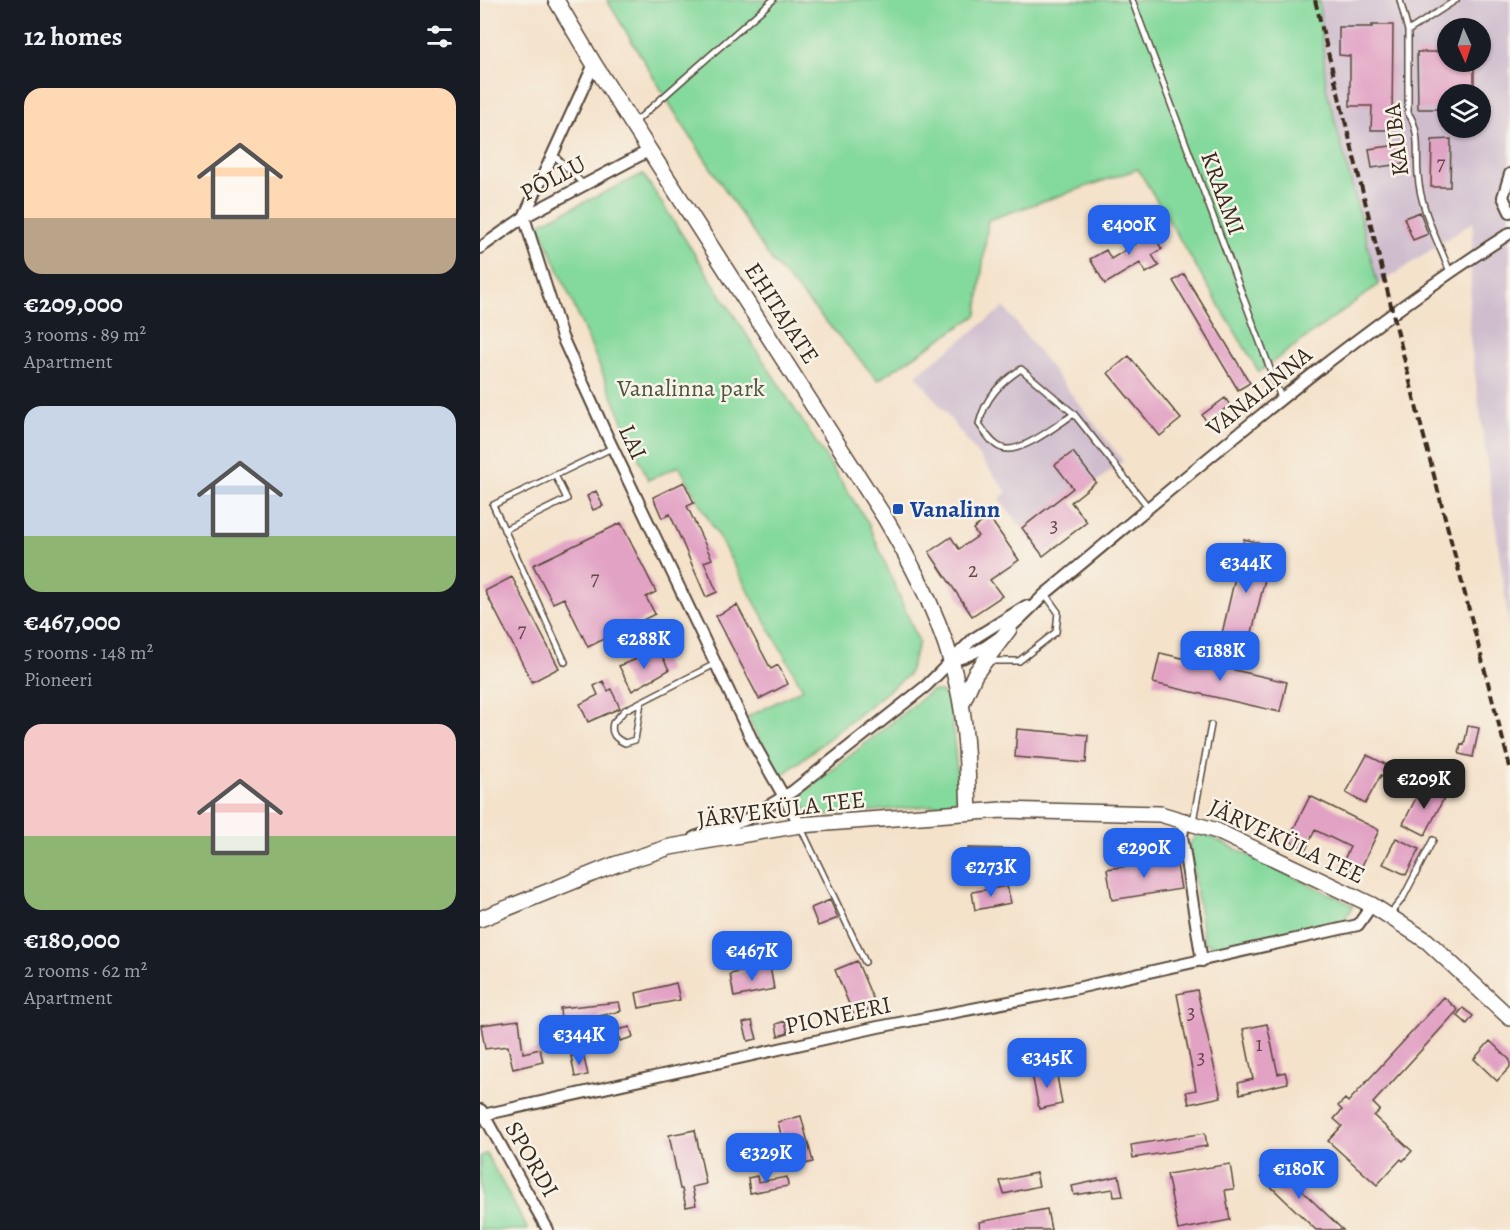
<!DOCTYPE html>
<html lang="en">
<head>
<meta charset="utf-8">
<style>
  body { margin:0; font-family:Alegreya,serif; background:#20242c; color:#f1f3f6; height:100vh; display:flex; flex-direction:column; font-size:22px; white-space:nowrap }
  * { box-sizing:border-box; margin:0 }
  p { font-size:20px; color:#9ea1a6 }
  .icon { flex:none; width:33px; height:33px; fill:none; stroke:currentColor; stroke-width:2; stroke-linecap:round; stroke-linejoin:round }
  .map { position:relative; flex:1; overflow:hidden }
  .panel { display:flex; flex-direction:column; background:#171b24; width:480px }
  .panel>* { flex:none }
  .needle { width:39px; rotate:177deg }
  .tools { position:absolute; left:957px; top:18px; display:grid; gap:12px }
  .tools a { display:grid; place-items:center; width:54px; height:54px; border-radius:50%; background:#171b24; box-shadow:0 2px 4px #0004; font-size:30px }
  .price { position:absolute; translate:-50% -51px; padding:0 14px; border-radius:12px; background:#2563eb; color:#fff; font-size:20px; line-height:39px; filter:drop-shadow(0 2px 3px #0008) }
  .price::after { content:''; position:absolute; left:50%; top:36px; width:18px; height:14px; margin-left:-9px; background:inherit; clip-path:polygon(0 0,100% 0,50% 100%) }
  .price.selected { background:#222; color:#fff }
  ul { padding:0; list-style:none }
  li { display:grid; align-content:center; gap:12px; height:318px; padding:0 24px }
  li span { display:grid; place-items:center; height:186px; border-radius:18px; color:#555 }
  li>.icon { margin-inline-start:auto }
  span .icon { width:108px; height:108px; fill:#fffc; stroke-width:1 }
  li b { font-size:26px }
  h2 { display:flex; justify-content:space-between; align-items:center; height:72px; padding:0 24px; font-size:26px }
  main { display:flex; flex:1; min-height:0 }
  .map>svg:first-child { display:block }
  .industrial { fill:#cfbdce; fill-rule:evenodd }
  .green { fill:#84d99c; stroke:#60825d; stroke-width:1.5 }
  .building { fill:#e2a2c4 }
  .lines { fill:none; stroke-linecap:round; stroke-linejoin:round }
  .lane-casing { stroke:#574638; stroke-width:8 }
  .street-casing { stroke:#574638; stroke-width:14 }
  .secondary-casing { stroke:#574638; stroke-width:18 }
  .lane { stroke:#fff; stroke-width:5 }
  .street { stroke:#fff; stroke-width:10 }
  .secondary { stroke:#fff; stroke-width:15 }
  .rail { stroke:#3b2a1e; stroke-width:4; stroke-dasharray:9 4.5; stroke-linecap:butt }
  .transit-dot { fill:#1a4fb4; stroke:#f7f3e8; stroke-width:2 }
  .labels { text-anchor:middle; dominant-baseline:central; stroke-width:5; stroke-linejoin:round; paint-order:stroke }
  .number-label { font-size:21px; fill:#654848 }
  .street-label { font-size:24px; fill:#3b2a1e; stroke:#f7f3e8 }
  .park-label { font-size:24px; fill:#4d563e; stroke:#f7f3e8 }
  .transit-label { font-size:24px; font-weight:bold; fill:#164399; stroke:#f7f3e8; text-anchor:start }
</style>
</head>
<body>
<main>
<section class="panel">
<h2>12 homes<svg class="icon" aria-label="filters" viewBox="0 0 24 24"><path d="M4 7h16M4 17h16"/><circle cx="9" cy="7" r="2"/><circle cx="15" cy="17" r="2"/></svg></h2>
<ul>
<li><span style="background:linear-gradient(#ffd9b3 70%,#b9a48a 0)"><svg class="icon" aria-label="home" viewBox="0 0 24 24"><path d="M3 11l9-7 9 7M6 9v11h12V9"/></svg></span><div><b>€209,000</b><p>3 rooms · 89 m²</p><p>Apartment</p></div></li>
<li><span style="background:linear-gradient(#c9d6e8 70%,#8fb573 0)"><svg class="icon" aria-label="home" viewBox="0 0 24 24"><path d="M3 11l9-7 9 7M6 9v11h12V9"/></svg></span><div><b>€467,000</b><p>5 rooms · 148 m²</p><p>Pioneeri</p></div></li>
<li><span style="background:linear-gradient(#f6c9c9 60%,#8fb573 0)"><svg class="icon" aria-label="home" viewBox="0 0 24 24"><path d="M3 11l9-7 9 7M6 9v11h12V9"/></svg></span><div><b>€180,000</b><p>2 rooms · 62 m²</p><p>Apartment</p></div></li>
</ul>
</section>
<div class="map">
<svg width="1030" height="1230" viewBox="0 0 1030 1230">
  <rect width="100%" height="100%" fill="#f7f3e8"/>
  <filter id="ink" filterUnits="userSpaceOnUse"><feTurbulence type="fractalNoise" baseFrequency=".0167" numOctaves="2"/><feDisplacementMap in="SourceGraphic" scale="12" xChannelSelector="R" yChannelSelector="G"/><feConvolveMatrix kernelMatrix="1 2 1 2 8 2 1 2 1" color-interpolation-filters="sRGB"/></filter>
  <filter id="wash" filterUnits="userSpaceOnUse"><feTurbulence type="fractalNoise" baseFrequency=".008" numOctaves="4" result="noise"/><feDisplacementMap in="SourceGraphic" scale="24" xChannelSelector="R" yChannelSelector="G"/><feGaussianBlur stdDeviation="1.35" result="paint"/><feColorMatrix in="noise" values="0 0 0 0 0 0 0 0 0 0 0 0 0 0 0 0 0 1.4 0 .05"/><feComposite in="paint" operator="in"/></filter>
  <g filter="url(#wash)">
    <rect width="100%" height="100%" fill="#f4e2cb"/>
    <path class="industrial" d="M839 0H1030V632L989 330 993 222 898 285 846 87ZM968 28H1000V62H968ZM968 94H1000V128H968Z
      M524 307 643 461 598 496 592 489 542 528 519 499 527 492 436 375Z"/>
    <path class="green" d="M127 0H839L846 87 898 285 779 372 658 169 508 220 497 315 398 380 291 260 197 116Z
      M163 174 388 523 439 642 428 675 300 777 267 717 323 689 199 466 168 480 59 224Z
      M451 691H459L470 698 479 794 476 800 468 804 329 817 321 795Z
      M720 832 873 905 863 923 737 949 724 941 709 844Z
      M6 1153 48 1230H0V1157Z"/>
    <g id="blocks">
      <path class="building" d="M892 25H913L912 121H908V130H891L892 106H870V56L859 55V27H892Z
        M937 52H968V62H994V94H968V109H938Z
        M971 139 970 187H951L952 140Z
        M925 144 928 163 892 168 889 149Z
        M940 212 948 234 933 240 924 218Z
        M656 223 663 234 670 230 682 249 672 255 679 266 666 273 660 263 625 284 610 259 626 250 631 259 656 244 647 229Z
        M704 274 770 383 758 390 693 281Z
        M649 356 701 419 680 436 628 373Z
        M745 398 750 405 727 422 722 415Z
        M593 452 616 482 591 502 607 522 563 556 542 528 593 488 575 465Z
        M204 482 214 503 207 506 232 559 224 562 237 592 226 597 190 514 182 518 173 497Z
        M116 491 123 506 113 510 107 496Z
        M509 517 539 560 510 580 522 596 492 616 449 552 471 537 479 549 498 536 493 529Z
        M141 523 176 592 166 597 175 614 108 647 84 598 73 603 53 565Z
        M764 539 793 546 768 649 740 642Z
        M32 577 79 668 52 682 5 591Z
        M257 605 291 669 298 665 308 684 279 699 236 616Z
        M179 650 189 670 152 691 139 666Z
        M680 653 807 682 800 712 673 683Z
        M123 681 128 691 131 689 140 708 108 722 100 704 118 695 114 686Z
        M988 726 999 728 993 757 979 754 981 744 984 745Z
        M537 729 608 735 606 763 535 757Z
        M887 755 913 768 907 778 901 775 885 804 866 793Z
        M943 784 965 796 945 835 923 824Z
        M830 796 899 830 878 874 861 866 870 847 835 830 826 849 808 840Z
        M916 838 939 849 926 875 903 864Z
        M488 848 536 849V875H488Z
        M696 859 701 889 632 900 627 869Z
        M527 886 531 903 495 910 492 892Z
        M350 900 358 918 338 926 331 908Z
        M377 961 396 1006 374 1016 355 970Z
        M290 966 294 989 254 997 250 974Z
        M196 983 200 1000 159 1008 156 993Z
        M717 990 741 1097 709 1104 706 1092 716 1090 697 994Z
        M964 997 978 1010 893 1103 900 1110 894 1116 932 1151 923 1161 921 1159 897 1185 848 1141 862 1126 854 1119 862 1110 858 1106 865 1099 868 1102Z
        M139 1002 141 1011 119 1016 120 1028 82 1032 80 1008Z
        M983 1008 993 1016 987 1024 977 1015Z
        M39 1020 43 1053 60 1049 63 1062 33 1069 28 1046 5 1049 1 1025Z
        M272 1021 277 1039 268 1041 263 1023Z
        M305 1021 308 1033 298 1036 296 1024Z
        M787 1024 798 1074 805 1072 808 1083 760 1094 758 1083 773 1079 763 1029Z
        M150 1027 153 1037 140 1041 137 1030Z
        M1010 1041 1030 1060V1067L1017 1081 994 1059Z
        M103 1054 108 1075 95 1077 91 1056Z
        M576 1070 582 1104 559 1109 552 1074Z
        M321 1116 333 1162 309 1168 298 1122Z
        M215 1130 226 1184 212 1187 216 1205 206 1207 202 1189H200L189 1135Z
        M725 1133 727 1146 653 1158 651 1145Z
        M750 1164 754 1189 745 1190 750 1220 698 1230 687 1174Z
        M794 1164 863 1230H836L781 1177Z
        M556 1173 559 1186 524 1194 520 1181Z
        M277 1176 278 1182 307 1177 308 1186 270 1193 268 1178Z
        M639 1176 643 1196 634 1197 633 1189 594 1195 592 1186Z
        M567 1209 571 1230H500L499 1222Z"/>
    </g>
  </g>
  <g filter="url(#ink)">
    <use href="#blocks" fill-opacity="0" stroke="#574638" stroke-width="1.5"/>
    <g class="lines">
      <g class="lane-casing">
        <path id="lane" d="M652 0 801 398
          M920 0 928 31V113C941 130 936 155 938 175 940 208 958 242 970 272
          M928 31 976 0
          M155 122 293 0
          M73 154 104 185
          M594 414 541 369C520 383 505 398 499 424 505 432 512 445 522 448 540 455 578 424 594 414L669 508
          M24 530 87 499 75 475
          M511 661H539L576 632 578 612 565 594
          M85 662 13 505 132 448
          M161 702 155 740 145 743C136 739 130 734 133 723L145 710 235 664
          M713 821 731 725
          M321 828 385 962
          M910 914 923 898 953 840"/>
      </g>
      <g class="street-casing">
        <path id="street" d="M114 64 44 217 82 337 127 436 274 744 320 825
          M1030 174 1023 197 1030 212
          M0 248 44 217 170 150
          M471 661C510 652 537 622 565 594 716 469 864 339 1030 233
          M705 819 702 836 722 961
          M215 837 265 820 313 791 446 686 493 639 546 606
          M1 1110 68 1230
          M3 1115 398 1027 575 993 878 925 892 905"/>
      </g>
      <g class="secondary-casing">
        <path id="secondary" d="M76 0 114 64 405 518C436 571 465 627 478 688 487 728 487 771 489 812
          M482 703 495 674 529 629
          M0 919 134 865 190 847 320 825 522 810 680 814 737 831 892 905 947 941 1030 1018"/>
      </g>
      <use href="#lane" class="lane"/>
      <use href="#street" class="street"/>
      <use href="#secondary" class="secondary"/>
      <path class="rail" d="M835 0 938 414 1030 767"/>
    </g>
  </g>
  <rect class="transit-dot" x="412" y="503" width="12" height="12" rx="3"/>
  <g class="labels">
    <g class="number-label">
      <text x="961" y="163">7</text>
      <text x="574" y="525">3</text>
      <text x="493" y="570">2</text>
      <text x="115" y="578">7</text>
      <text x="42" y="630">7</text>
      <text x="711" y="1012">3</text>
      <text x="779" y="1044">1</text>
      <text x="721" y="1057">3</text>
    </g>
    <g class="street-label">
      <text transform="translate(916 140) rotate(-97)">KAUBA</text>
      <text transform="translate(73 178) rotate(-28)">PÕLLU</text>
      <text transform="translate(743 193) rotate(70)">KRAAMI</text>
      <text transform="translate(302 313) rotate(57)">EHITAJATE</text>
      <text transform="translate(779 391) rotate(-39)">VANALINNA</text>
      <text transform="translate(153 442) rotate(65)">LAI</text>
      <text transform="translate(301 809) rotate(-7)">JÄRVEKÜLA TEE</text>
      <text transform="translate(807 841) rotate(25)">JÄRVEKÜLA TEE</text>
      <text transform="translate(358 1015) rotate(-12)">PIONEERI</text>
      <text transform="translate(52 1159) rotate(60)">SPORDI</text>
    </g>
    <g class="park-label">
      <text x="211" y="388">Vanalinna park</text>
    </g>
    <g class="transit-label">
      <text x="430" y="509">Vanalinn</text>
    </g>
  </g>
</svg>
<div class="tools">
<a><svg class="needle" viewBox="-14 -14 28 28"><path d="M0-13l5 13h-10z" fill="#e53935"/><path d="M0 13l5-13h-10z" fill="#9ea1a6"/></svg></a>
<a><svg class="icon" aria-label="layers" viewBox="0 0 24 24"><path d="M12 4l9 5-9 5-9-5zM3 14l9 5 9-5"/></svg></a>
</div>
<b class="price" style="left:649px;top:256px">€400K</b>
<b class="price" style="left:766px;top:594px">€344K</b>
<b class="price" style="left:164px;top:670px">€288K</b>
<b class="price" style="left:740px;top:682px">€188K</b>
<b class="price selected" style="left:944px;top:810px">€209K</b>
<b class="price" style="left:664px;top:879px">€290K</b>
<b class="price" style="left:511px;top:898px">€273K</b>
<b class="price" style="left:272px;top:982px">€467K</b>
<b class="price" style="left:99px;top:1066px">€344K</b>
<b class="price" style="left:567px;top:1089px">€345K</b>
<b class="price" style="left:286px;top:1184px">€329K</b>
<b class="price" style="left:819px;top:1200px">€180K</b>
</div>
</main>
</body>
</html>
